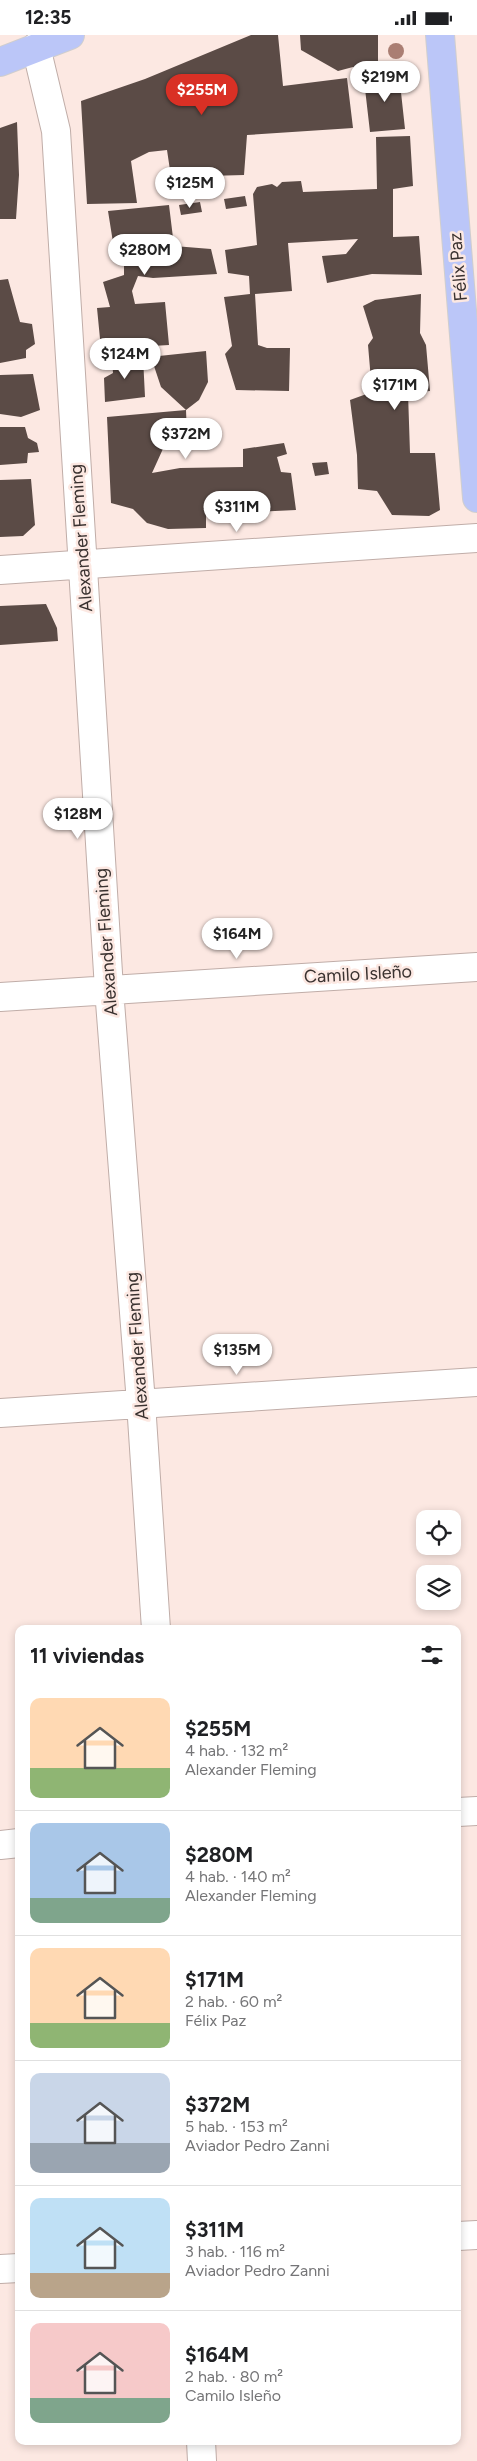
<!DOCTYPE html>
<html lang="es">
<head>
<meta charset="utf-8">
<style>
  body { margin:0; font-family:Figtree,sans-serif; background:#f6f6f6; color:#202124; height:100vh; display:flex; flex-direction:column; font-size:19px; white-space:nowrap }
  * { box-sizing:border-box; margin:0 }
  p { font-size:16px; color:#757577 }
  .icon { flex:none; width:28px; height:28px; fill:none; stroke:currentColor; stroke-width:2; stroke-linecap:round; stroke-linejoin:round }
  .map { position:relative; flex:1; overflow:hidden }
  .side { position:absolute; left:15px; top:1590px; width:446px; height:820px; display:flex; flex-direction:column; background:#fff; border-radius:10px; box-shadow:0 2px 8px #0003 }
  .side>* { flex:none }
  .controls { position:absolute; left:416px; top:1475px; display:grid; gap:10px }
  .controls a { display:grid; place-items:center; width:45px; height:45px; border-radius:10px; background:#fff; box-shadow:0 2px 8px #0003; font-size:25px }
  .price { position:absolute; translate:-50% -42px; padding:0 11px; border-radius:18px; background:#fff; color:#222; font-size:16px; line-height:32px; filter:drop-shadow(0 1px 2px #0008) }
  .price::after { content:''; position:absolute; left:50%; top:30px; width:15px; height:11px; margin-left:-8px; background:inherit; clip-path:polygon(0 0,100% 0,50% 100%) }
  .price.selected { background:#d93025; color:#fff }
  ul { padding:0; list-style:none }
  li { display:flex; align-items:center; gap:15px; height:125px; padding:0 15px }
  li+li { border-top:1px solid #e0e0e0 }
  li span { display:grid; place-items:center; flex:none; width:140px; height:100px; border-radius:10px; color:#555 }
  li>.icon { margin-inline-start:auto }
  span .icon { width:60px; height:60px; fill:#fffc; stroke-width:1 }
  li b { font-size:21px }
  h2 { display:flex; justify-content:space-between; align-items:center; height:60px; padding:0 15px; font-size:21px }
  .status { display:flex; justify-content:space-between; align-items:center; height:35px; padding:0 25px; background:#fff; direction:ltr }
  .status svg { height:14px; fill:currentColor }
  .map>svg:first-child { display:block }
  .building { fill:#5b4b46 }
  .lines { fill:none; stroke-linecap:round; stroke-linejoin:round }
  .minor-casing { stroke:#c0ada8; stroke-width:30 }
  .major-casing { stroke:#d0cecd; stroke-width:30 }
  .minor { stroke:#fff; stroke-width:28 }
  .major { stroke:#bbc6f8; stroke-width:28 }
  .tree { fill:#aa7e73 }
  .labels { text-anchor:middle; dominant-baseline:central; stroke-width:5; stroke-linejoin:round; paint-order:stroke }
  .street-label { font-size:18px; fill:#3a3230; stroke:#fce8e2 }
</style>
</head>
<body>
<div class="status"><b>12:35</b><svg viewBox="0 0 49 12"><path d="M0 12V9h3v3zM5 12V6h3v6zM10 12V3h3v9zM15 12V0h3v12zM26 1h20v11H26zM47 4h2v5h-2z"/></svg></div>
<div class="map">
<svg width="477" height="2426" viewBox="0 0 477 2426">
  <rect width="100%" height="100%" fill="#fce8e2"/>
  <path class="building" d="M251 0H278L283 51 347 43 353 93 247 100 244 140 171 142 167 115 149 117 131 126 137 168 87 169 81 66 145 44Z
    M300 0H378V35L359 39 353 32 338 36 301 15Z
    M380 38 399 39 405 94 370 97 364 45Z
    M17 87 19 140 16 184H0V93Z
    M410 101 413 151 393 154V202L419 201 422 240 372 239 327 248 322 221 346 219 358 204 288 208 292 256 255 259 258 310 267 313H290L289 356 236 355 225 319 232 311 224 262 250 259 249 241 228 238 225 215 257 210 253 159 257 152 272 149 277 152 282 147 301 146 303 157 377 154 376 102Z
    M245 161 247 171 226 174 224 164Z
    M200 167 202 177 181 180 179 170Z
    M169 170 174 211 211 214 217 239 153 243 138 241 132 256 135 269 165 267 169 310 101 314 97 273 110 272 103 247 124 240V218L115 220 108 176Z
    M8 244 20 287 32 289 35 309 26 315V323L0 328V245Z
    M421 259 420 298 426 310 430 356 408 358 410 418H435L440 475 429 481 392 480 377 456 358 454 357 420 350 365 372 357 368 310 373 303 363 271 375 265Z
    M206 316 208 347 199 365 186 375 187 401 167 405 152 438 180 433 243 432V414L284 408 287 419 277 422 281 437 291 438 296 475 252 477 246 456 226 460V474L206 478V493L168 494 147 488 133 474 111 468 107 382 186 375 161 352 154 331 159 321Z
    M143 322 145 362 105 367 104 343 113 338 112 324Z
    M33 339 40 375 21 382 0 379V340Z
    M0 392H25L28 403 37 408 39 417 28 418 27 428 0 430Z
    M327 427 329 439 315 441 312 428Z
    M31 444 35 490 23 501 0 502V445Z
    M46 569 57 593 58 606 0 610V571Z"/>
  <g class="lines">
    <g class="minor-casing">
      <path id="minor" d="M36 12 56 96 109 954 141 1368 156 1594
        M0 535 477 503
        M0 962 477 932
        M0 1378 477 1347
        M458 1777 477 1776
        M0 1810 19 1808
        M458 2201 477 2200
        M0 2234 19 2233
        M201 2406 202 2426"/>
    </g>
    <g class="major-casing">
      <path id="major" d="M440 0 477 463
        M0 27 70 0"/>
    </g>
    <use href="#minor" class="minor"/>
    <use href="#major" class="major"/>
  </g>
  <circle class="tree" cx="396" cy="16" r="8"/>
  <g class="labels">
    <g class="street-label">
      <text transform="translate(458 232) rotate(-95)">Félix Paz</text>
      <text transform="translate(81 503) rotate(-94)">Alexander Fleming</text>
      <text transform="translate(106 907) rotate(-94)">Alexander Fleming</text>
      <text transform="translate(358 939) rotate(-3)">Camilo Isleño</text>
      <text transform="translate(137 1311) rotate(-94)">Alexander Fleming</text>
    </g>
  </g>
</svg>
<div class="controls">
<a><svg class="icon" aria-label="locate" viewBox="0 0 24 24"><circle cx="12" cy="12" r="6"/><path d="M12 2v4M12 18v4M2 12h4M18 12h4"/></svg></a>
<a><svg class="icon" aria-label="layers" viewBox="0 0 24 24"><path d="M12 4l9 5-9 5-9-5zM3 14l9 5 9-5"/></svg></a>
</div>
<b class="price" style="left:385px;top:68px">$219M</b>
<b class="price selected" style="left:202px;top:81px">$255M</b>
<b class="price" style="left:190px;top:174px">$125M</b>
<b class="price" style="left:145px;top:241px">$280M</b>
<b class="price" style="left:125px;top:345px">$124M</b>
<b class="price" style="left:395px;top:376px">$171M</b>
<b class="price" style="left:186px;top:425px">$372M</b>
<b class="price" style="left:237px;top:498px">$311M</b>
<b class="price" style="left:78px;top:805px">$128M</b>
<b class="price" style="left:237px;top:925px">$164M</b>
<b class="price" style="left:237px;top:1341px">$135M</b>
<section class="side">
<h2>11 viviendas<svg class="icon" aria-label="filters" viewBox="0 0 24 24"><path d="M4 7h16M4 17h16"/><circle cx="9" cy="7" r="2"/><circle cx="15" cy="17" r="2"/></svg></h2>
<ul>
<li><span style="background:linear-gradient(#ffd9b3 70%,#8fb573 0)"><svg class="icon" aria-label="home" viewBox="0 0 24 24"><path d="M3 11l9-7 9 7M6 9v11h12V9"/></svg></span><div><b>$255M</b><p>4 hab. · 132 m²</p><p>Alexander Fleming</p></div></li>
<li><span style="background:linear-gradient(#a9c7e8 75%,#7fa58c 0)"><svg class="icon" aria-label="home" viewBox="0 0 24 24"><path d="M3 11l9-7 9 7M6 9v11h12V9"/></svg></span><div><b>$280M</b><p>4 hab. · 140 m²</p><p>Alexander Fleming</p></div></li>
<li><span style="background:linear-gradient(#ffd9b3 75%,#8fb573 0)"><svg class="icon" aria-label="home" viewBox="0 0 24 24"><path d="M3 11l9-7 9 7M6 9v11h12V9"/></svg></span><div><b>$171M</b><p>2 hab. · 60 m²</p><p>Félix Paz</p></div></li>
<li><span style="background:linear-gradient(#c9d6e8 70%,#9aa5b1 0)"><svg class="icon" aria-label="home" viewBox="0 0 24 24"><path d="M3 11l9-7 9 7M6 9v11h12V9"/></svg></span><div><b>$372M</b><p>5 hab. · 153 m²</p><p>Aviador Pedro Zanni</p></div></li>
<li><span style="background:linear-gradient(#bfe0f5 75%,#b9a48a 0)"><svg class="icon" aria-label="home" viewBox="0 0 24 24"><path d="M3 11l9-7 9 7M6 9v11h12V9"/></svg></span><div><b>$311M</b><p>3 hab. · 116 m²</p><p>Aviador Pedro Zanni</p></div></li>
<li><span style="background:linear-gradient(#f6c9c9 75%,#7fa58c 0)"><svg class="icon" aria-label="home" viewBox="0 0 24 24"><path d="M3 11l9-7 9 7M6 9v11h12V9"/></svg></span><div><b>$164M</b><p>2 hab. · 80 m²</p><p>Camilo Isleño</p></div></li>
</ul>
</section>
</div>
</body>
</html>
